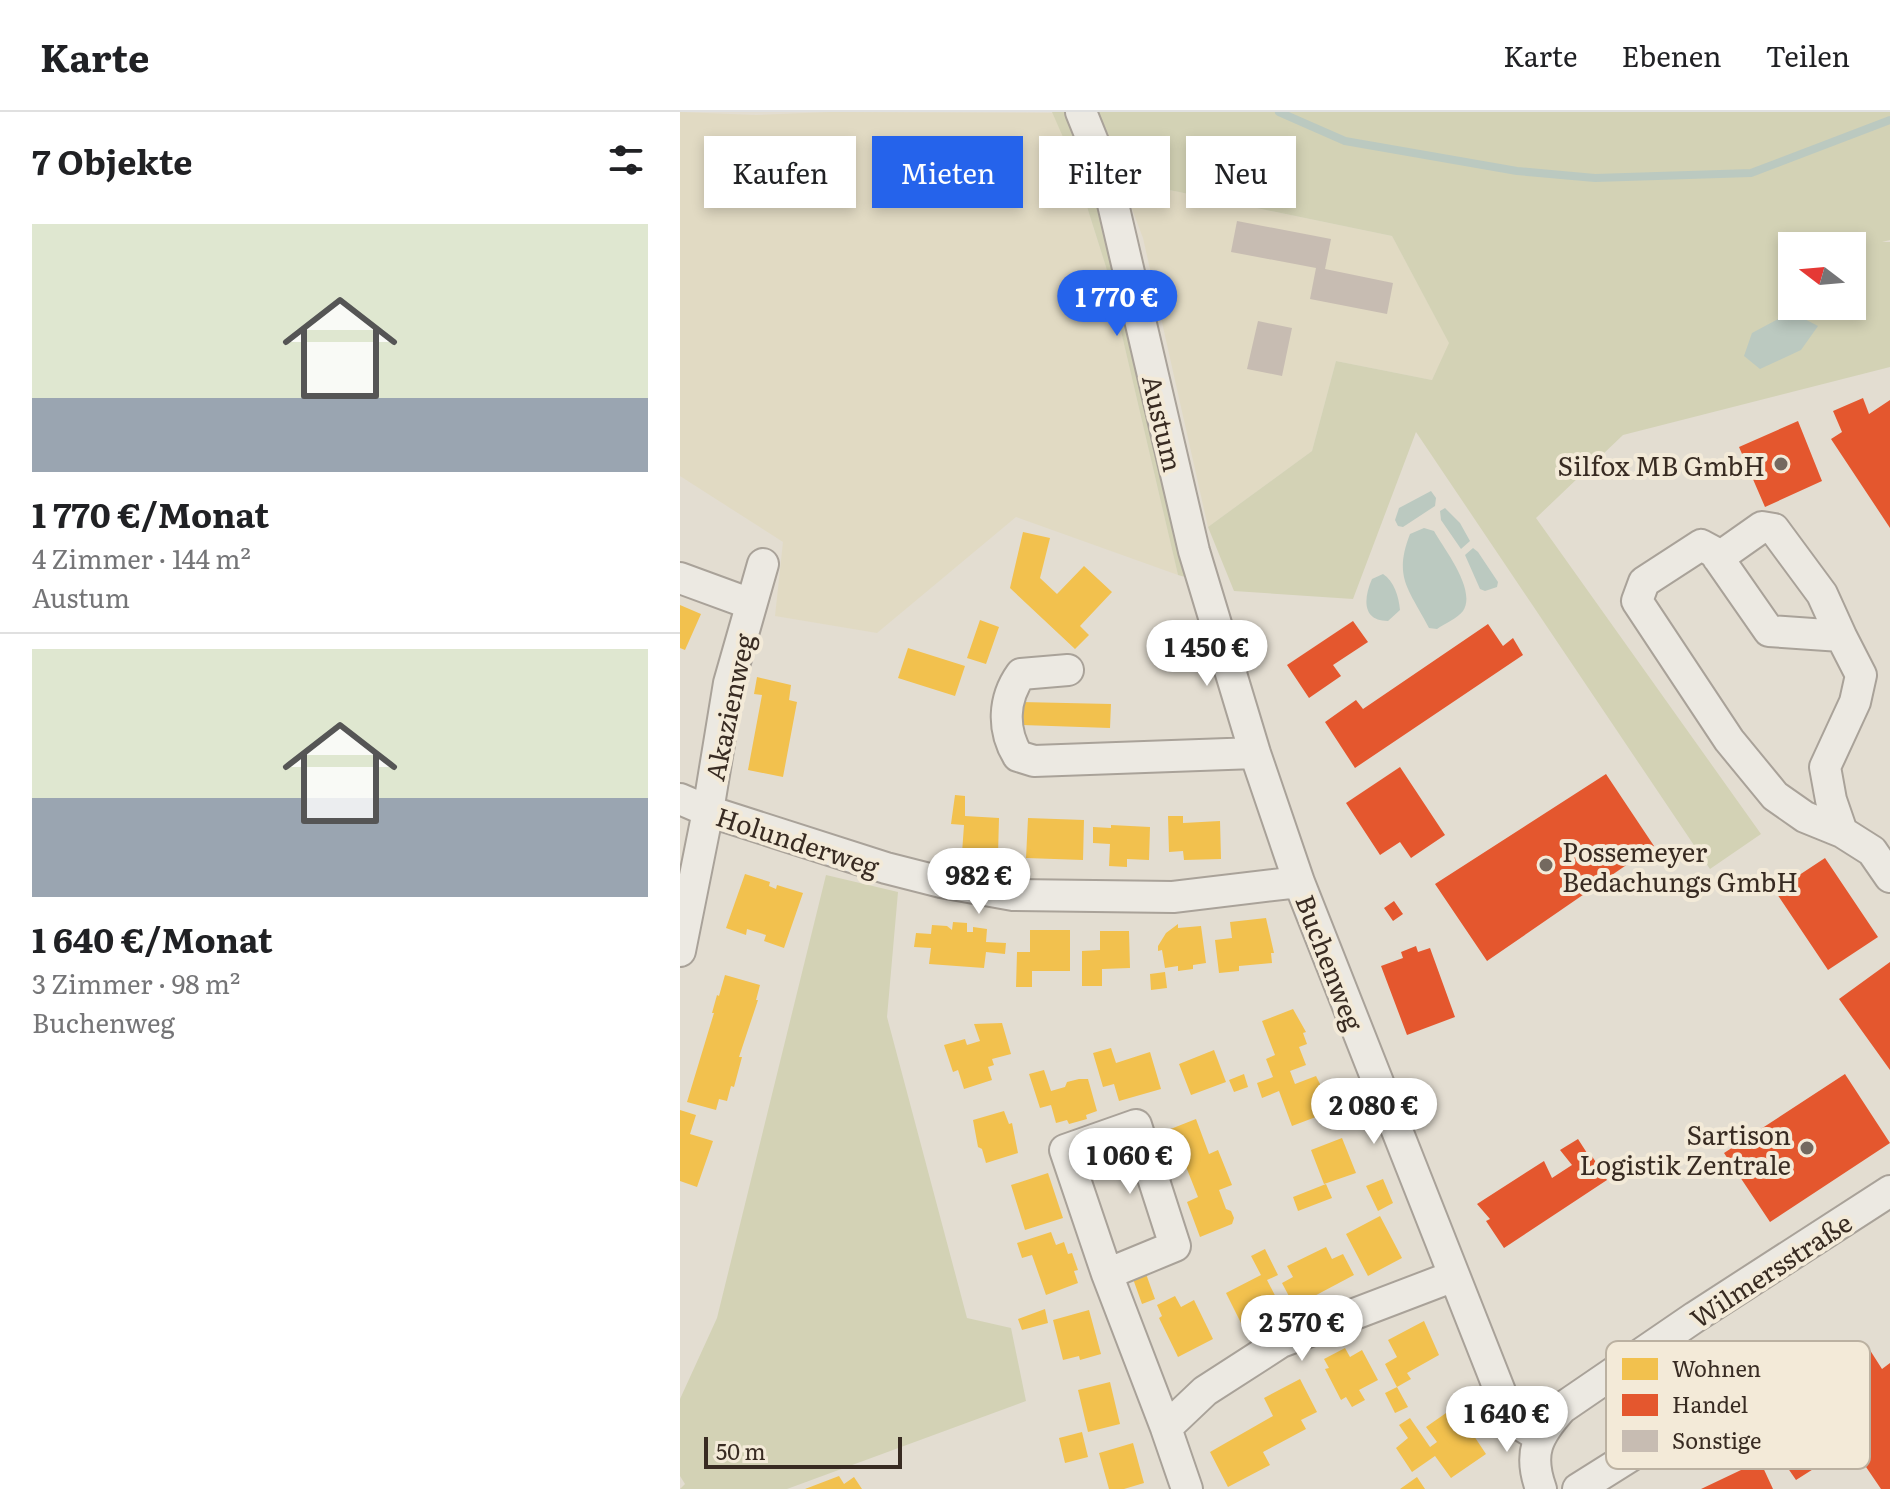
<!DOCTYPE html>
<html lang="de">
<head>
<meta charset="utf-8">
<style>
  body { margin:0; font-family:Literata,serif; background:#f6f6f6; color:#202124; height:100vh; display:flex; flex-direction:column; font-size:30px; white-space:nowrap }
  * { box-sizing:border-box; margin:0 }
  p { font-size:26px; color:#757577 }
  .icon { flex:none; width:44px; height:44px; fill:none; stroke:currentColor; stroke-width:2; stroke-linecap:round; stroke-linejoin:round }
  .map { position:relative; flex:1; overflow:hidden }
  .panel { display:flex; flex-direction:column; background:#fff; width:680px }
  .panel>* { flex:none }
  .top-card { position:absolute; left:24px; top:24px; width:760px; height:72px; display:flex; gap:16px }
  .needle { width:52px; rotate:286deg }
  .buttons { position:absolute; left:1098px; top:120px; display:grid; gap:16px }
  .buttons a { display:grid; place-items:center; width:88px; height:88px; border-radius:0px; background:#fff; box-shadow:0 4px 12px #0003; font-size:40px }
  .scale { position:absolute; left:24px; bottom:20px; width:198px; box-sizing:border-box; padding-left:8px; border:4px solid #382b22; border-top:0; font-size:22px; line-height:28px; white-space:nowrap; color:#382b22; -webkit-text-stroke:6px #f3ead8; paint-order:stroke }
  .price { position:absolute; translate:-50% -68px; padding:0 18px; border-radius:28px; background:#fff; color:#222; font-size:26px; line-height:52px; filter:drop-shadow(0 2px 4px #0008) }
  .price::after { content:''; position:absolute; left:50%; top:48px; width:24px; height:18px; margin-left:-12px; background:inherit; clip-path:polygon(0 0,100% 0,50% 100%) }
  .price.active { background:#2563eb; color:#fff }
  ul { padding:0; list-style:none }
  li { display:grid; align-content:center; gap:16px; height:424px; padding:0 32px }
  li+li { border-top:2px solid #e0e0e0 }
  li span { display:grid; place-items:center; height:248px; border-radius:0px; color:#555 }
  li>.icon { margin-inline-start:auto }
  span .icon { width:144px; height:144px; fill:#fffc; stroke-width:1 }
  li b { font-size:34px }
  h2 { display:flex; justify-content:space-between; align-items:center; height:96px; padding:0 32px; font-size:34px }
  .chip { padding:0 28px; border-radius:0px; background:#fff; box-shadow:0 4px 12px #0003; font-size:28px; line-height:72px }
  .chip.active { background:#2563eb; color:#fff }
  header { display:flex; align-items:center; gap:48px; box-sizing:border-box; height:112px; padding:0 40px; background:#fff; border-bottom:2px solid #e0e0e0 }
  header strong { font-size:38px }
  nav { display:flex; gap:44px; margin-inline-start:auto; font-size:28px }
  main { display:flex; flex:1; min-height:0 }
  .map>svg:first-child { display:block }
  .farmland { fill:#e1dac3 }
  .green { fill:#d3d2b5; fill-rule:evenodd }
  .water { fill:#bbc9c0 }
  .homes { fill:#f2c14e }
  .shops { fill:#e4572e }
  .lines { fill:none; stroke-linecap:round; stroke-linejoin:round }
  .stream { stroke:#bbc9c0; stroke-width:8 }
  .building { fill:#c7bcb2 }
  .minor-casing { stroke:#a9a299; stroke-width:34 }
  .minor { stroke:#ece9e2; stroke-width:30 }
  .poi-dot { fill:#74695f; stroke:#f3ead8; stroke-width:3 }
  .labels { text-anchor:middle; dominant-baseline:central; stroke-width:8; stroke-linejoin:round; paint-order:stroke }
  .street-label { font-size:26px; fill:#382b22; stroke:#f3ead8 }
  .poi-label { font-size:26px; fill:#382b22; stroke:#f3ead8; text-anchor:end }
  .key { fill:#f3ead8; stroke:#bbb1a1; stroke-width:2 }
  .key-label { font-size:22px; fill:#382b22 }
</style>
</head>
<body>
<header>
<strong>Karte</strong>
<nav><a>Karte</a><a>Ebenen</a><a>Teilen</a></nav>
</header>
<main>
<section class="panel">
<h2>7 Objekte<svg class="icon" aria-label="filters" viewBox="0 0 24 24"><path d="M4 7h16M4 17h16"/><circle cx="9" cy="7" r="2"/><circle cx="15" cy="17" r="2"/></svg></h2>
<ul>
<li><span style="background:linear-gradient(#dfe7d0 70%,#9aa5b1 0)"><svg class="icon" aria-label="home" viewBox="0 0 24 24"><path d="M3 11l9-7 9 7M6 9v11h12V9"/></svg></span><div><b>1 770 €/Monat</b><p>4 Zimmer · 144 m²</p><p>Austum</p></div></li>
<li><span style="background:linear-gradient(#dfe7d0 60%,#9aa5b1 0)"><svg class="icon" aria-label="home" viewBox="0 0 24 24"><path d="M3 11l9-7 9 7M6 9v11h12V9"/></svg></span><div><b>1 640 €/Monat</b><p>3 Zimmer · 98 m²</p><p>Buchenweg</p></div></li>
</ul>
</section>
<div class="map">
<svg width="1210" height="1377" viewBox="0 0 1210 1377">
  <rect width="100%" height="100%" fill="#e3ddd1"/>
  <path class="farmland" d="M0 0 76 3 150 0 374 1 390 41 426 155 498 463 336 405 197 521 95 504 103 430 0 364Z
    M441 68 712 124 770 232 752 268 656 249 632 339 528 415 463 126Z"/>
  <path class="green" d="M372 0H386L408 56 512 467 498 463 426 155 390 41Z
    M415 0H1210V128L1202 130H1210V255L943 323 856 406 1081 722 1030 757 736 320 673 487 554 479 528 415 632 339 656 249 752 268 769 231 712 124 441 68ZM1112 134H1172V194H1112Z
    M146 763 218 780 207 905 287 1206 331 1216 346 1289 107 1377H0L5 1372 0 1364V1287L37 1206Z"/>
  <path class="water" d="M1111 200 1138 214 1121 238 1080 257 1064 244 1072 221Z
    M751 379 756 386 755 394 723 415 718 414 715 408 719 396Z
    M765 396 780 411 790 429 781 437 761 408 760 399Z
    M744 416 754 419C764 437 797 478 783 499 778 506 764 512 757 517L749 516C729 477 713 466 730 422Z
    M793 436 798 440 818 470 817 475 805 479 800 477 785 443Z
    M703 462C714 469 719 485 720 498L708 509C681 509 684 485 692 467Z"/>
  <path class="homes" d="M343 420 370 426 360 466 377 482 404 454 432 480 400 514 409 523 395 537 330 476Z
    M0 493 21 502 5 538 0 536Z
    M300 508 319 515 306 552 287 546Z
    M228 536 285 554 275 584 218 566Z
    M77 565 111 573 109 588 117 590 103 665 68 658 82 583 74 582Z
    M341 590 431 592 430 616 342 613Z
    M275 683 285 684V704L319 706 318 743 282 741 284 713 271 712Z
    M488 704H503V711L540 709 541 747 504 748 503 739 489 740Z
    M348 706 404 708 403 748 346 746Z
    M431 713 470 715 469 748 447 747V755L429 754 430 732 413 731V715L431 716Z
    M65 762 90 770 89 774 96 777 97 773 123 781 104 836 84 829 86 823 67 817 66 823 46 816Z
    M586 806 594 841H591L592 851 559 854V859L539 861 535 828 552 826 550 810Z
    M273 810 287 811V820H293V815L307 817 306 830 326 831 325 842 306 840 304 856 249 852 251 836 234 835 236 821 251 822 252 813 267 814 272 818Z
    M498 812V816L521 814 526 851 513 853V857L498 859V854L485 856 482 838 478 839V834L486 821Z
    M350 818H390V859H352V875H336L337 840H350Z
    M420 819H449L450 856 422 857V874H402V839L420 838Z
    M485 860 487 876 471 878 470 862Z
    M45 863 80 873 76 888H78L59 945H62L54 975 51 974 47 989 39 987 36 998 7 990 34 901H32L37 883 39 884Z
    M613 897 626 920 623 921 627 932 619 935 626 953 610 959 615 972 636 964 647 986 644 988 649 1000 612 1014 599 979 582 986 577 971 593 965 586 947 595 943 582 909Z
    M322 911 331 942 312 947 314 953 308 955 312 968 284 977 278 958 273 960 264 933 285 927 287 933 300 929 294 912Z
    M431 936 436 951 470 940 481 977 439 989 434 972 423 975 413 941Z
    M534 938 546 970 511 983 499 952Z
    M364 958 371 979 385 975 387 970 399 967H408L417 999 406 1003 407 1007 389 1012 387 1008 376 1011 371 993 360 996 349 962Z
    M564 962 568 975 554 980 549 968Z
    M0 998 16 1003 10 1022 33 1029 17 1075 0 1069Z
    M324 999 329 1012 332 1011 338 1041 306 1051 302 1037 298 1035 293 1008Z
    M516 1007 529 1042 538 1038 552 1073 539 1078 546 1097 551 1099 554 1106 552 1112 520 1125 507 1090 518 1085 505 1052 496 1055 483 1020Z
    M662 1026 676 1061 644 1072 631 1038Z
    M368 1061 383 1106 345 1118 331 1073Z
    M703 1067 713 1091 698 1099 686 1074Z
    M646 1072 652 1086 618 1099 613 1085Z
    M700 1104 722 1146 688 1164 666 1122Z
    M371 1120 376 1133 384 1130 388 1142 392 1141 398 1158 394 1159 398 1171 366 1183 352 1143 342 1146 337 1131Z
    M646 1135 652 1147 663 1142 674 1163 625 1189 623 1185 612 1190 602 1171 613 1165 607 1154Z
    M585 1137 598 1163 587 1168 602 1197 564 1217 546 1181 581 1163 571 1144Z
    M465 1159 475 1187 462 1192 452 1164Z
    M495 1184 501 1195 514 1188 533 1227 498 1245 479 1206 482 1204 477 1193Z
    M365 1197 368 1211 342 1218 338 1207Z
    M409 1198 421 1242 400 1248 399 1244 383 1248 373 1208Z
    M744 1209 759 1243 727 1261 731 1267 717 1275 705 1252 717 1245 708 1228Z
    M665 1236 670 1245 682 1238 698 1268 679 1278 685 1288 672 1295 666 1285 661 1288 645 1257 649 1256 644 1247Z
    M620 1267 637 1300 621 1308 626 1317 583 1340 590 1353 548 1375 530 1340 593 1304 584 1286Z
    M430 1270 440 1312 408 1320 398 1278Z
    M717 1275 728 1295 715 1301 705 1281Z
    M779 1292 791 1309 786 1312 806 1342 771 1366 755 1344 732 1360 716 1336 728 1326 719 1313 730 1306 750 1335 757 1330 746 1315Z
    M402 1320 408 1345 385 1351 379 1326Z
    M453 1331 464 1371 444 1377H429L419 1341Z
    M159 1364 164 1372 174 1365 182 1377H125Z
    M737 1365 745 1377H720Z"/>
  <path class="shops" d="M1183 286 1189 302 1210 288V416L1151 327 1162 320 1153 299Z
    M1118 309 1142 369 1085 395 1059 335Z
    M673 509 688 530 653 553 661 564 629 586 607 553Z
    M808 512 823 534 833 526 843 543 675 656 645 610 676 588 683 597Z
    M720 655 765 723 731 746 720 730 700 743 666 691Z
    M926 662 974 734 807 849 755 772Z
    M1145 746 1198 825 1148 858 1095 779Z
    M714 789 723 802 713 809 704 796Z
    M736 834 738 840 750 836 775 905 727 923 701 854 723 846 721 840Z
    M1210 850V958L1159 887Z
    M1165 962 1210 1031 1090 1110 1044 1041Z
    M898 1027 907 1041 905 1042 910 1041 927 1068 824 1136 806 1109 810 1107 797 1092 864 1049 872 1066 892 1053 880 1038Z
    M1188 1235 1202 1257 1210 1251V1377H1201L1135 1280 1151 1269 1147 1263Z
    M1114 1303 1146 1349 1116 1368 1085 1323Z
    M1080 1349 1093 1377H1021Z"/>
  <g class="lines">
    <path class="stream" d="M599 0 665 29 837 59 915 66 1071 61 1210 8"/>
  </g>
  <path class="building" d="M557 109 651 127 645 157 713 171 707 202 630 187 636 156 551 140Z
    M578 209 612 216 602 264 567 257Z"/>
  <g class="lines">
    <g class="minor-casing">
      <path id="minor" d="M401 0 426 62 514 439 575 641 619 770 823 1287 844 1315 860 1325
        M1038 446 1082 415 1094 417 1142 482 1161 524
        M0 466 71 492
        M388 558 341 562C323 587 322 618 338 644L354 649 575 641
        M0 687 28 699 206 756 261 770 333 783 493 785 619 770
        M1162 720 1151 688 1145 655 1175 590 1181 563 1161 524 1089 519 1034 440 1021 433 964 470 957 489 1049 628 1095 684 1125 705 1162 720 1192 739 1210 765
        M0 839 28 699 49 571 83 452
        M427 1162 495 1134 456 1013 385 1038 427 1162 486 1316
        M507 1377 486 1316 525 1279 601 1230 774 1164
        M861 1377C848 1341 857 1324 882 1296L1015 1205 1210 1079
        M898 1377 1046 1284"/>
    </g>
    <use href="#minor" class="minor"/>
  </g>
  <g class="poi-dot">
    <circle cx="1101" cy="352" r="8"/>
    <circle cx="866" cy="753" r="8"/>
    <circle cx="1127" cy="1036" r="8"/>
  </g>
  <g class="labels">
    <g class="street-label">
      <text transform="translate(484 311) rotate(77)">Austum</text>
      <text transform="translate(48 595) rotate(-78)">Akazienweg</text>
      <text transform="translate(118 728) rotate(18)">Holunderweg</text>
      <text transform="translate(651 850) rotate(69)">Buchenweg</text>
      <text transform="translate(1090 1157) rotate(-33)">Wilmersstraße</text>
    </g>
    <g class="poi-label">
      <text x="1085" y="352">Silfox MB GmbH</text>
      <text x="882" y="738" text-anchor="start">Possemeyer<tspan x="882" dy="30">Bedachungs GmbH</tspan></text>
      <text x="1111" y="1021">Sartison<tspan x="1111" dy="30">Logistik Zentrale</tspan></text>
    </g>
  </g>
  <rect x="926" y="1229" width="264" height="128" rx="12" class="key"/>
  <rect x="942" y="1246" width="36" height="22" fill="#f2c14e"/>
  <rect x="942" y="1282" width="36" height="22" fill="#e4572e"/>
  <rect x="942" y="1318" width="36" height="22" fill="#c7bcb2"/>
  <g class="key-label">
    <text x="992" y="1265">Wohnen</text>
    <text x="992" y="1301">Handel</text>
    <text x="992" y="1337">Sonstige</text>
  </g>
</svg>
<div class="buttons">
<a><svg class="needle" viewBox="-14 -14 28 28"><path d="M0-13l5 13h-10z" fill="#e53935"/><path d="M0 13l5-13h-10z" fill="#757577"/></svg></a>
</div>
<div class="scale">50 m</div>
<b class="price active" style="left:437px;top:226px">1 770 €</b>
<b class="price" style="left:527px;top:576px">1 450 €</b>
<b class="price" style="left:299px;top:804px">982 €</b>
<b class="price" style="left:694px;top:1034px">2 080 €</b>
<b class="price" style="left:450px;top:1084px">1 060 €</b>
<b class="price" style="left:622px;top:1251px">2 570 €</b>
<b class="price" style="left:827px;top:1342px">1 640 €</b>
<div class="top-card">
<a class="chip">Kaufen</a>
<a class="chip active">Mieten</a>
<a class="chip">Filter</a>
<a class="chip">Neu</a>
</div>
</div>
</main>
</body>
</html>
